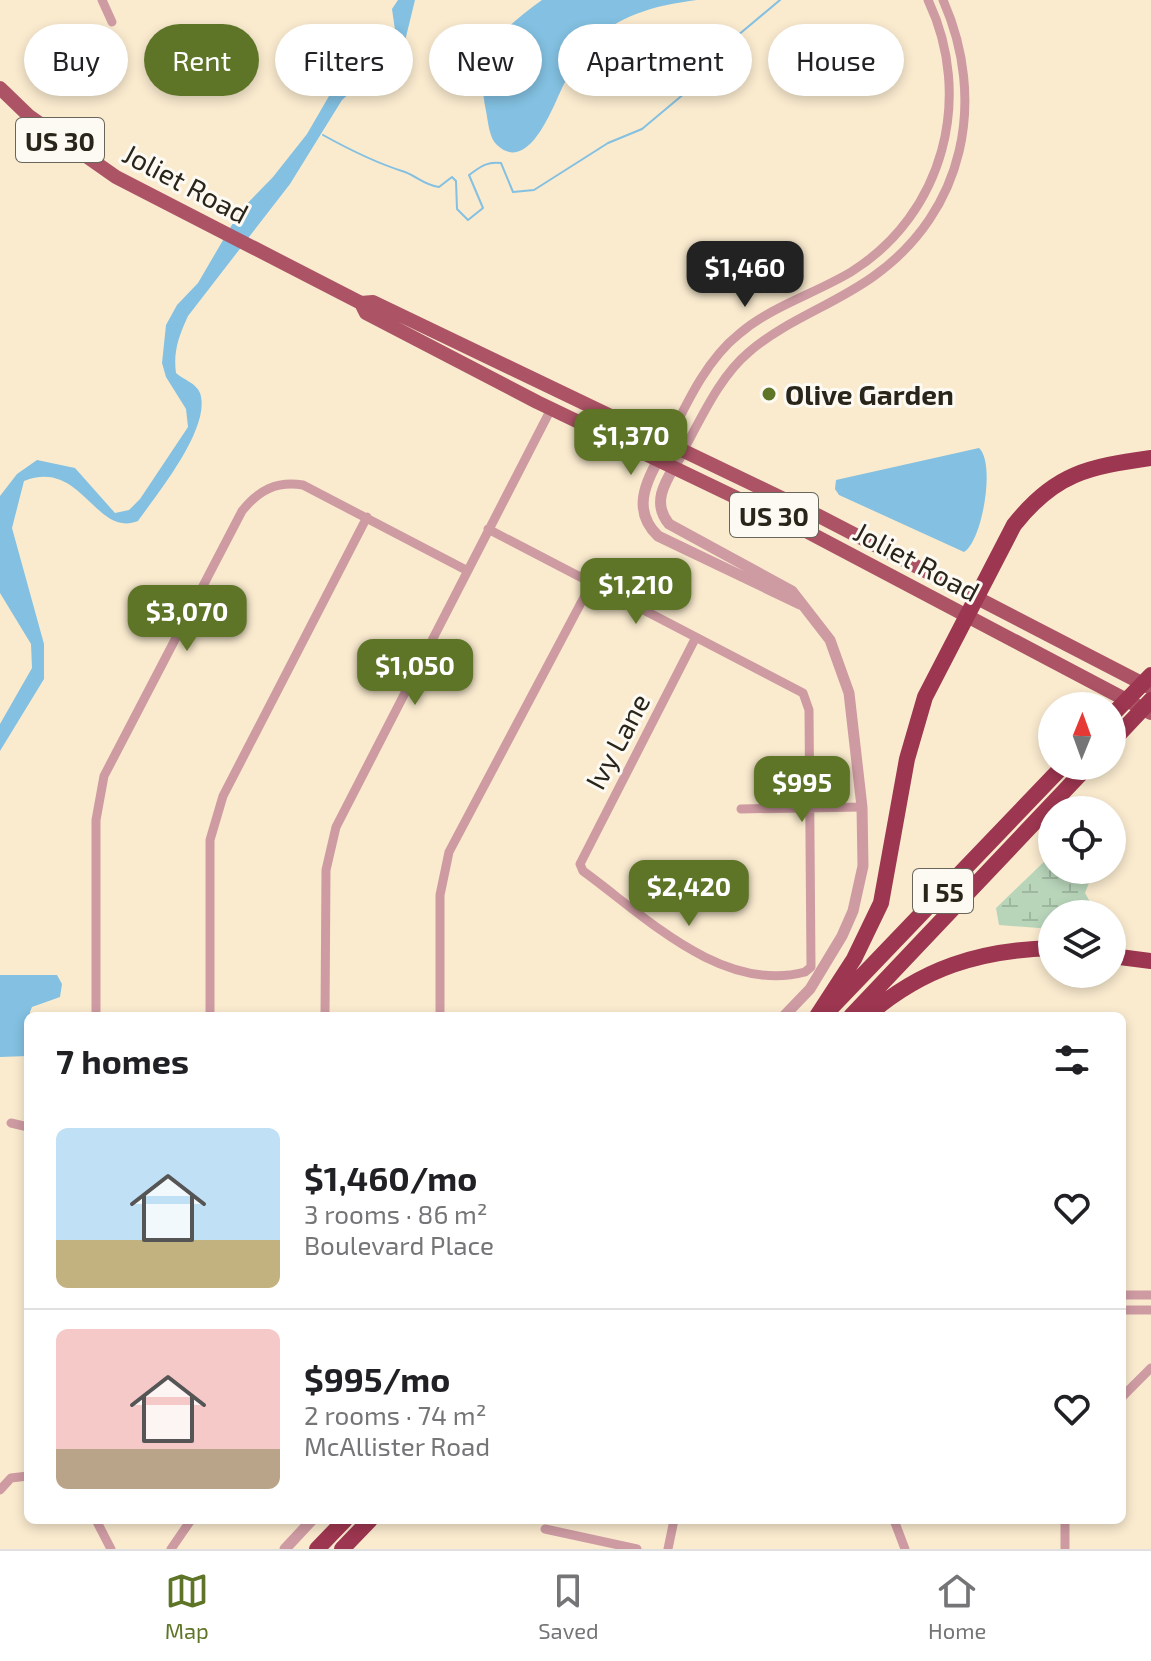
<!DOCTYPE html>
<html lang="en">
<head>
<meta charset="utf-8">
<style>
  body { margin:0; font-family:"Exo 2",sans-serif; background:#f6f6f6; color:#202124; height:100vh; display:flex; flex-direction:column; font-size:30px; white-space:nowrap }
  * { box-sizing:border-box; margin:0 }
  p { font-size:26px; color:#757577 }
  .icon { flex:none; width:44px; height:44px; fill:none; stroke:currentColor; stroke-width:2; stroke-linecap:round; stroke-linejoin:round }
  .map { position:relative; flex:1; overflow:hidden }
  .drawer { position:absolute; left:24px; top:1012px; width:1102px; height:512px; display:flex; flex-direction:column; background:#fff; border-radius:12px; box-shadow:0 4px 12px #0003 }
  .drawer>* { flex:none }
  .top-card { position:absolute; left:24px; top:24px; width:1104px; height:72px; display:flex; gap:16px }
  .needle { width:52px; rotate:1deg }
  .buttons { position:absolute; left:1038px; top:692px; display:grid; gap:16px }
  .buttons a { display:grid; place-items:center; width:88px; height:88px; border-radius:50%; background:#fff; box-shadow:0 4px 12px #0003; font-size:40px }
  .price { position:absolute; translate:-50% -68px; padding:0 18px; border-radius:16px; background:#5e7527; color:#fff; font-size:26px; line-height:52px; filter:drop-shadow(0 2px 4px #0008) }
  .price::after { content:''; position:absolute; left:50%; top:48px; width:24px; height:18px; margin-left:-12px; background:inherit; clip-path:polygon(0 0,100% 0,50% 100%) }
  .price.selected { background:#222; color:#fff }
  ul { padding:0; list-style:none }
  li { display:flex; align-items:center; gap:24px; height:200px; padding:0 32px }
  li+li { border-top:2px solid #e0e0e0 }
  li span { display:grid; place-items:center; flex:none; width:224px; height:160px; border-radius:12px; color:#555 }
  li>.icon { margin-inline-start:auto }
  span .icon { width:96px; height:96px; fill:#fffc; stroke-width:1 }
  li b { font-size:34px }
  h2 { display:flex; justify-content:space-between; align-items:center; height:96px; padding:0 32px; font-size:34px }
  .pill { padding:0 28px; border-radius:36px; background:#fff; box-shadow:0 4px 12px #0003; font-size:28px; line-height:72px }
  .pill.selected { background:#5e7527; color:#fff }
  .menu { display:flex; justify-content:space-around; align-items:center; height:112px; border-top:2px solid #e0e0e0; background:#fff; font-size:22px; color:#757577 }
  .menu a { display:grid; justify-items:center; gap:4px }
  .menu .selected { color:#5e7527 }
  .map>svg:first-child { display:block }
  .wetland { fill:url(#wetland-marsh) }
  .water { fill:#83c0e1 }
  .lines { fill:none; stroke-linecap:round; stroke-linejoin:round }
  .stream { stroke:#83c0e1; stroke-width:2 }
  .minor { stroke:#ce9ba3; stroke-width:9 }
  .tertiary { stroke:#ce9ba3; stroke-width:11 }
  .primary { stroke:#ac5366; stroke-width:14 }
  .motorway { stroke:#9d3650; stroke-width:16 }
  .motorway-bridge { stroke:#9d3650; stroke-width:16 }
  .poi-dot { fill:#5e7527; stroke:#fdfaf4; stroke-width:3 }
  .labels { text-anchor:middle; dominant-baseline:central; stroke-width:6; stroke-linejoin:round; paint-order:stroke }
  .shield { fill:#fdfaf4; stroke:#69655b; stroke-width:2 }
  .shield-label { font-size:26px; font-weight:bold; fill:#2a251a }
  .street-label { font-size:28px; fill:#2a251a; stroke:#fdfaf4 }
  .poi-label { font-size:28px; font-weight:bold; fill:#2a251a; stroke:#fdfaf4; text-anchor:start }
</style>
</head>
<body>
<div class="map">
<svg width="1151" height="1549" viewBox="0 0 1151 1549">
  <defs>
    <pattern id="wetland-marsh" width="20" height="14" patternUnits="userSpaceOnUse" patternTransform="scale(2)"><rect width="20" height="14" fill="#b8d5ba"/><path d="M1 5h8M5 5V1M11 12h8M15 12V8" fill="none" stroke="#9eb79f"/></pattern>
  </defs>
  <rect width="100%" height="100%" fill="#faebcf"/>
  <path class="wetland" d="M1052 854V870H1094L1085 893 1097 914H1052V929L999 925 996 908Z"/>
  <path class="water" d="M398 0H415L404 45 394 64 364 80 342 100 290 184 188 316C179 336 173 351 176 373 184 380 196 383 200 393 212 427 157 494 138 521 95 538 82 458 24 481L12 528 44 644V679L0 751V724L32 668 31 644 0 593V496L17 474 37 460 75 468 115 513 129 510 140 499 188 427 186 409 166 377 162 363 166 325 177 305 198 283 240 211 273 177 307 134 336 84 369 67 389 51 396 37 392 9Z
    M542 0H697C665 4 632 11 605 31 588 45 574 65 564 84 555 101 530 176 497 145 489 138 488 121 486 111 474 54 498 32 542 0Z
    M979 448C996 463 982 542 964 552L839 495 835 489 836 480Z
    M0 975H57L62 984 60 997 32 1007 30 1012 28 1056 0 1057Z"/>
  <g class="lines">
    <path class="stream" d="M323 135C350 150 376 163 405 172 418 177 424 185 439 187L452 177 456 181 457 209 468 220 483 208 469 175C480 167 487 161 501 163L513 192 534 190 608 143 642 129 685 93 712 57 780 0"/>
    <path class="minor" d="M102 0 112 22
      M666 445C685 407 705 361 739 334 772 306 814 294 851 272 944 214 974 97 928 0
      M682 453C701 419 719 377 749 352 786 320 834 305 874 276 965 211 987 100 943 0
      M488 529 803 693 809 710 811 967 805 972C721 994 644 915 583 871L580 864 695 639
      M741 809 862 807
      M96 1016V820L104 776 242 511C259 490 276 481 303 485L466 570
      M210 1016V840L223 796 367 517
      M325 1016 326 870 336 827 551 409
      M440 1016V895L449 852 591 584
      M11 1123 28 1127
      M1122 1295H1151
      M1122 1310H1151
      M1122 1397 1151 1368
      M0 1490 11 1478 28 1476
      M96 1520 111 1549
      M894 1520 905 1549
      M545 1529 637 1549
      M171 1549 191 1520
      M668 1549 674 1520
      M1065 1549V1520"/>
    <path class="tertiary" d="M666 445C650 476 628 507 658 536L800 604
      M682 453C669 477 649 500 669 524L792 591 830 640 849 693 862 807 863 866 853 911 842 936 810 989 784 1016
      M285 1549 312 1520"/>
    <path class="primary" d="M0 88 29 116 116 177 361 303 366 313 537 402 808 532 1151 713
      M361 303 373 302 817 515 1151 688"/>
    <path class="motorway" d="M1112 956 1151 961
      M832 1007 1063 766
      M817 1016 854 959 881 903 907 759 925 697 1014 525C1055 473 1088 467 1151 458
      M851 1016 1088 766
      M867 1016C922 968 980 950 1052 948
      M317 1549 345 1520
      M342 1549 370 1520"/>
    <path class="motorway-bridge" d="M1112 715 1151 675
      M1120 733 1151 700"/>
  </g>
  <circle class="poi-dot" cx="769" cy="394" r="8"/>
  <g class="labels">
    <g class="shield">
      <rect x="16" y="118" width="88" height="44" rx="6"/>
      <rect x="730" y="493" width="88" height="44" rx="6"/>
      <rect x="913" y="869" width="60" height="44" rx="6"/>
    </g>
    <g class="shield-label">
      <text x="60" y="140">US 30</text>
      <text x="774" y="515">US 30</text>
      <text x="943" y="891">I 55</text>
    </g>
    <g class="street-label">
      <text transform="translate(186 183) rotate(28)">Joliet Road</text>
      <text transform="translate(917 561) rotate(28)">Joliet Road</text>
      <text transform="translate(617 741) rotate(-62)">Ivy Lane</text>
    </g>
    <g class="poi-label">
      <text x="785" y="394">Olive Garden</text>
    </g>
  </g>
</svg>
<div class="buttons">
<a><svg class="needle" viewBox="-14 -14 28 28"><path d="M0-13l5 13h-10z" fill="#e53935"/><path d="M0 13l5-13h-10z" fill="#757577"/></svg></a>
<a><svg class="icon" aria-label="locate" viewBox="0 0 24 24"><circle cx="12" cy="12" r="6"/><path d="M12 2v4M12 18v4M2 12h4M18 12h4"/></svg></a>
<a><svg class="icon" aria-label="layers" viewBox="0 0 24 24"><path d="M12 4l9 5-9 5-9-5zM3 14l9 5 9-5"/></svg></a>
</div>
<b class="price selected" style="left:745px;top:309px">$1,460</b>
<b class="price" style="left:631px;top:477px">$1,370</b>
<b class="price" style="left:636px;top:626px">$1,210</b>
<b class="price" style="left:187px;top:653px">$3,070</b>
<b class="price" style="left:415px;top:707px">$1,050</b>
<b class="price" style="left:802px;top:824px">$995</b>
<b class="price" style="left:689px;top:928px">$2,420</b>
<div class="top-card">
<a class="pill">Buy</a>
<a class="pill selected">Rent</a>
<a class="pill">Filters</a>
<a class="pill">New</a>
<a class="pill">Apartment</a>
<a class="pill">House</a>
</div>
<section class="drawer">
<h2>7 homes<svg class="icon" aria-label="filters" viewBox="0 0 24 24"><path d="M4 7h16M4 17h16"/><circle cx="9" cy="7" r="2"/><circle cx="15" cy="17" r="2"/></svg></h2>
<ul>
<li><span style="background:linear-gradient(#bfe0f5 70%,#c2b280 0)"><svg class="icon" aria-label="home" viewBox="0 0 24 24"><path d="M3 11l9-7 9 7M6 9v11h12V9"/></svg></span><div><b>$1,460/mo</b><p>3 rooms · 86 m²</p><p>Boulevard Place</p></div><svg class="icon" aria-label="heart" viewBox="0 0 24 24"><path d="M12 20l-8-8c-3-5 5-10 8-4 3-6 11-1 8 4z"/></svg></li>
<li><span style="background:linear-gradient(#f6c9c9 75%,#b9a48a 0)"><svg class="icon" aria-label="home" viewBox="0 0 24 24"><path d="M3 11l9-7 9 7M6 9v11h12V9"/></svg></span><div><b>$995/mo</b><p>2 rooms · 74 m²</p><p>McAllister Road</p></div><svg class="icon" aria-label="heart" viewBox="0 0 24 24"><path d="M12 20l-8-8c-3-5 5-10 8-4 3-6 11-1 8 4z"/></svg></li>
</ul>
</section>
</div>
<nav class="menu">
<a class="selected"><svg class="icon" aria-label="map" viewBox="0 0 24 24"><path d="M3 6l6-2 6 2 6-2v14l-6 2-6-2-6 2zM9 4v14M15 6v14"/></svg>Map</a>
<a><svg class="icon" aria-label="saved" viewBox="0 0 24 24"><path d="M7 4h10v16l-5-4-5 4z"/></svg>Saved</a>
<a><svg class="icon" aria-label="home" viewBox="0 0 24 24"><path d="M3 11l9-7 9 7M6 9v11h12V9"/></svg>Home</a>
</nav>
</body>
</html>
